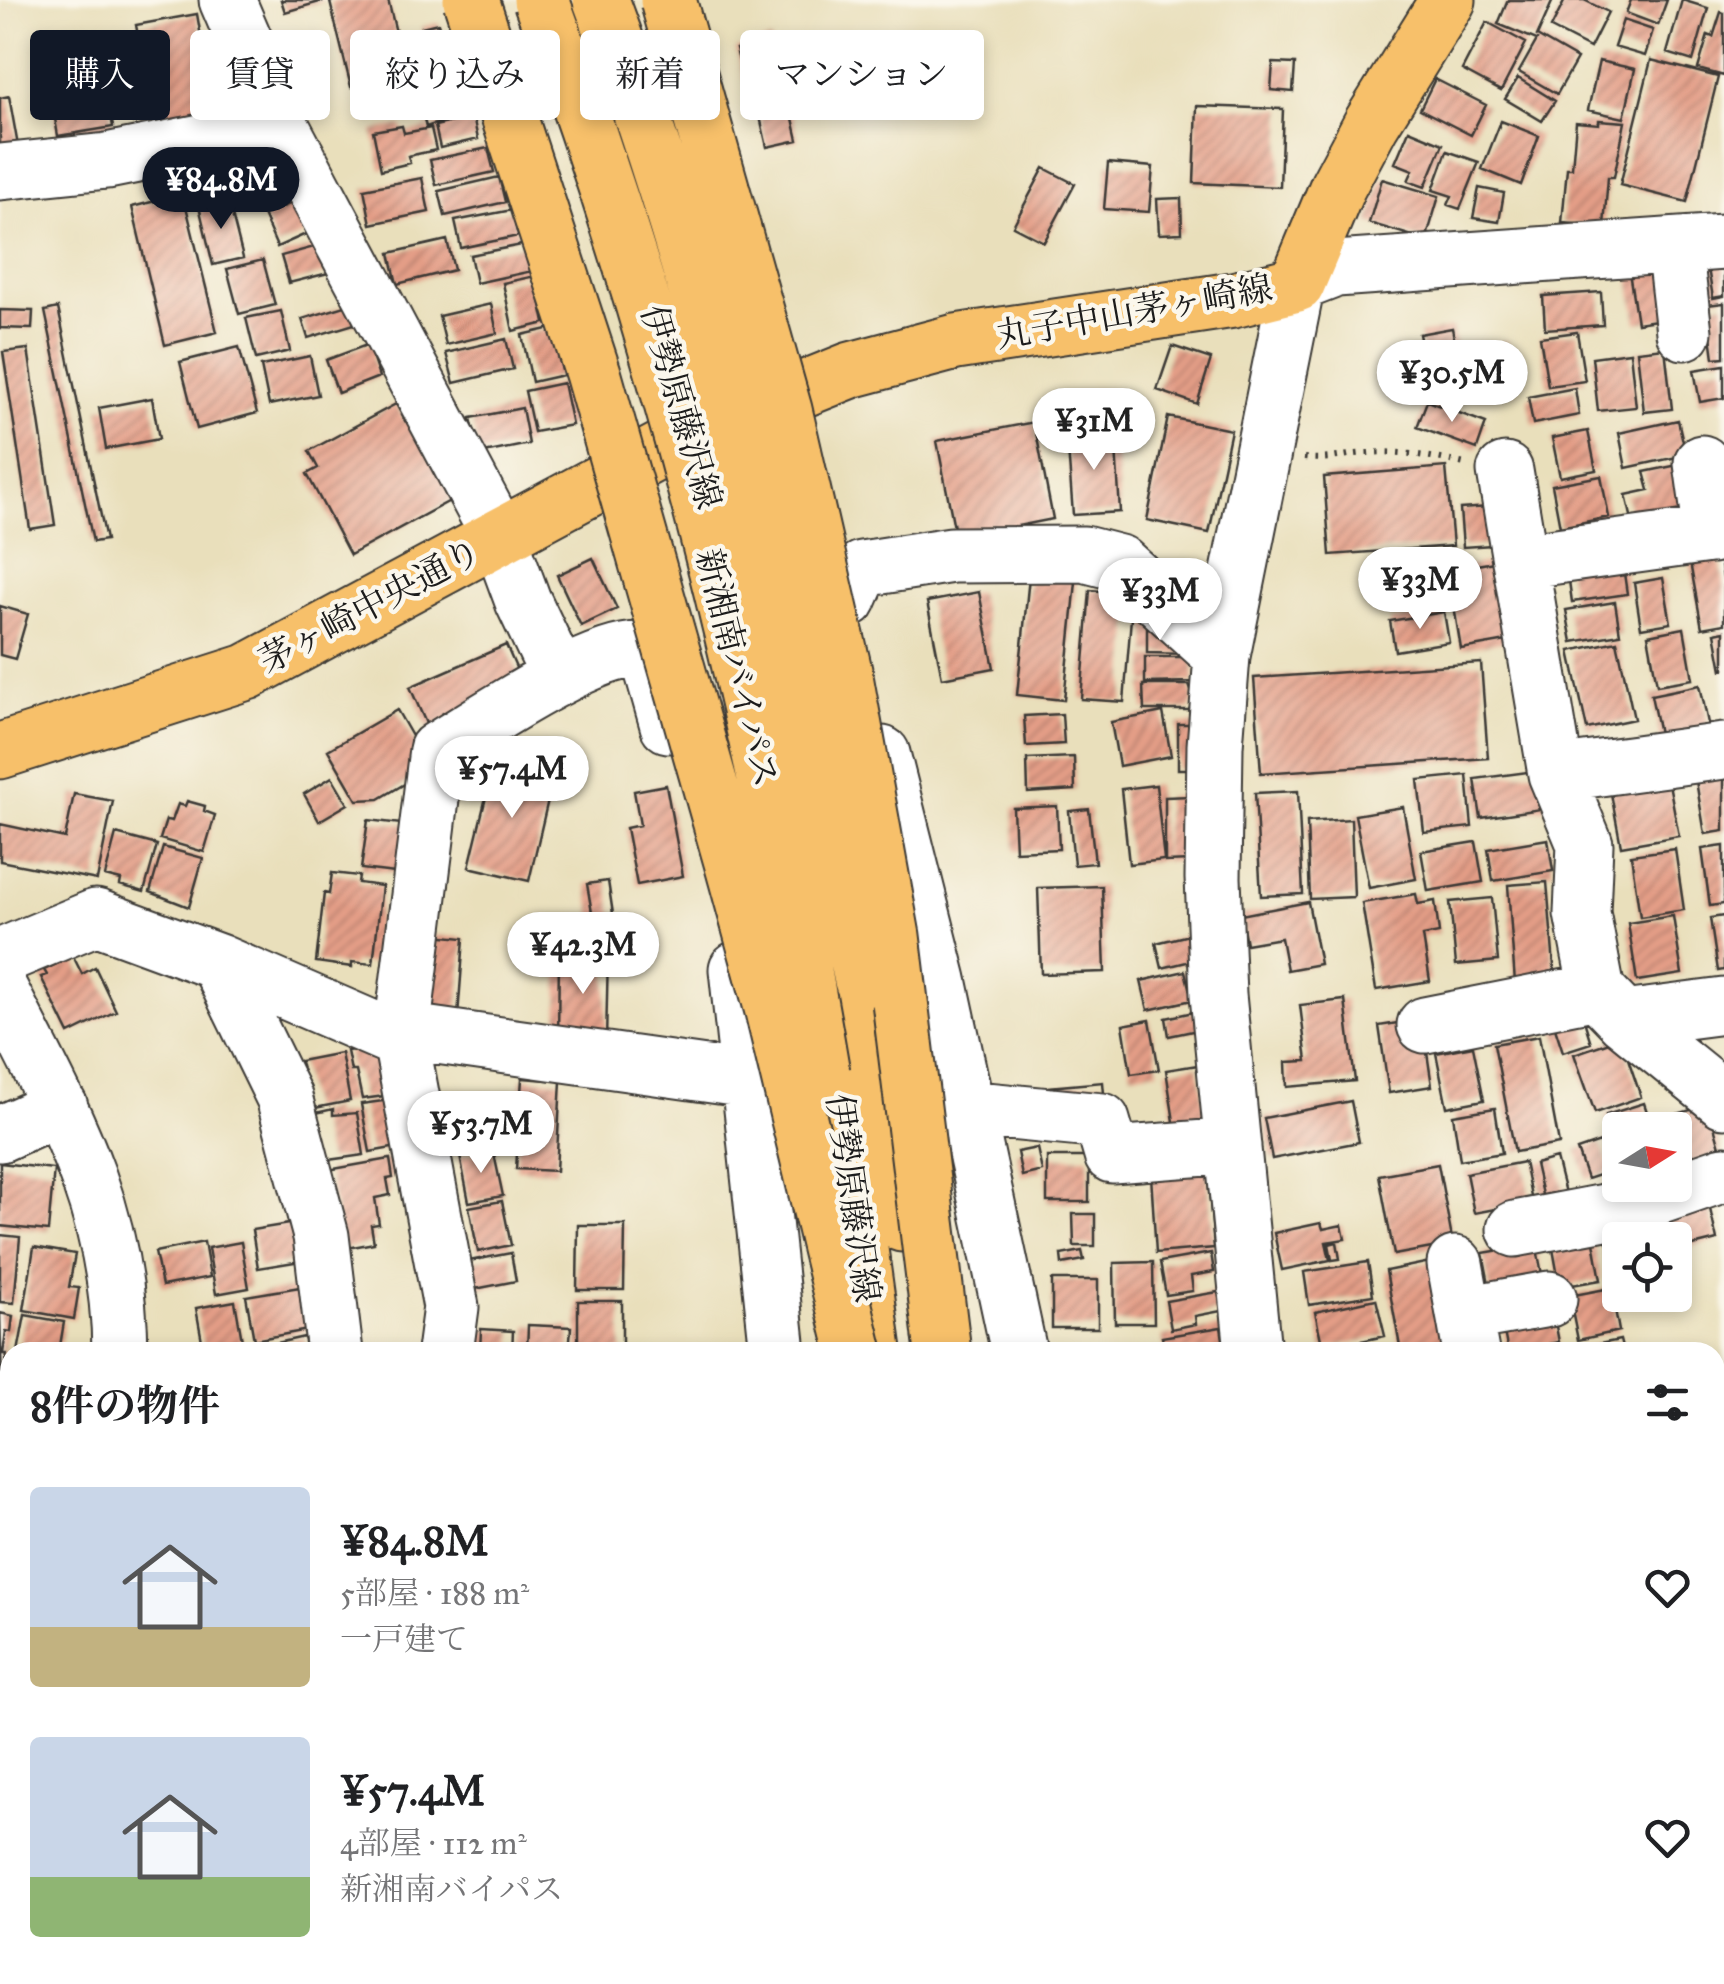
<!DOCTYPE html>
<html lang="ja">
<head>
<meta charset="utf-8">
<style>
  body { margin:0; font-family:"IM FELL Great Primer","Noto Serif JP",serif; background:#f2f2f2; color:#202124; height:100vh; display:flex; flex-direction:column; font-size:38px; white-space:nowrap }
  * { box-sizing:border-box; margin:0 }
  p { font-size:32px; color:#757577 }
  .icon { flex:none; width:55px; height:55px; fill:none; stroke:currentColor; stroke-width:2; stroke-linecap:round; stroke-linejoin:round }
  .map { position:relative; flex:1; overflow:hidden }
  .side { position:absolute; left:0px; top:1342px; width:1725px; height:642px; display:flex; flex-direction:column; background:#fff; border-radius:30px 30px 0 0; box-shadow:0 5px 15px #0003 }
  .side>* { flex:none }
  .top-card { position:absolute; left:30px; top:30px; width:1000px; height:90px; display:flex; gap:20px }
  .needle { width:65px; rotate:79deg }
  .tools { position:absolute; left:1602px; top:1112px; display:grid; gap:20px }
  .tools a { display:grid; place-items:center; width:90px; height:90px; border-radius:10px; background:#fff; box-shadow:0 5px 15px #0003; font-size:50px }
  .price { position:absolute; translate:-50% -85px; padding:0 22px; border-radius:35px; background:#fff; color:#222; font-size:32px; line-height:65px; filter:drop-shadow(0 2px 5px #0008) }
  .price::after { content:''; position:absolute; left:50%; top:60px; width:30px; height:22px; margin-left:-15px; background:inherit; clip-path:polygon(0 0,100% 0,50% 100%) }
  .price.selected { background:#111827; color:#fff }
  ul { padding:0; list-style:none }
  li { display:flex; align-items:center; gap:30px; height:250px; padding:0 30px }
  li span { display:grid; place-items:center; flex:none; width:280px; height:200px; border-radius:10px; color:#555 }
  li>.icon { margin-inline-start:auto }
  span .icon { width:120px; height:120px; fill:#fffc; stroke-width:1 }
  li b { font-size:42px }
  h2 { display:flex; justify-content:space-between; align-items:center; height:120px; padding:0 30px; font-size:42px }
  .tag { padding:0 35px; border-radius:10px; background:#fff; box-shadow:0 5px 15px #0003; font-size:35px; line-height:90px }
  .tag.selected { background:#111827; color:#fff }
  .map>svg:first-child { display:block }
  .building { fill:url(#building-hatch) }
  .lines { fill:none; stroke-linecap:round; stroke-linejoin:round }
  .minor-casing { stroke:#3b3934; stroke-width:59 }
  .major-casing { stroke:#3b3934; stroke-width:59 }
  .highway-casing { stroke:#3b3934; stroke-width:59 }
  .path { stroke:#3b3934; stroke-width:6; stroke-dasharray:2.5 8; stroke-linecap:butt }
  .minor { stroke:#fff; stroke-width:55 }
  .major { stroke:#f7c06b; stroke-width:55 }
  .highway { stroke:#f7c06b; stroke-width:55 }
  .highway-bridge-casing { stroke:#3b3934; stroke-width:59; stroke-linecap:butt }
  .highway-bridge { stroke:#f7c06b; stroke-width:55 }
  .labels { text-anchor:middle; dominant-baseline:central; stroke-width:9; stroke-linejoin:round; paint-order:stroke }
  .street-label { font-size:35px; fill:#1c1c1c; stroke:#fbf7ec }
</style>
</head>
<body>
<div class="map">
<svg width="1724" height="1984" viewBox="0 0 1724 1984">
  <defs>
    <pattern id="building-hatch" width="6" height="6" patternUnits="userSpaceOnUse" patternTransform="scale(2.5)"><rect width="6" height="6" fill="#e49e87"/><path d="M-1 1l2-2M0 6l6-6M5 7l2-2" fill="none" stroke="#b8806e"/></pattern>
  </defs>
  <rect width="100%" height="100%" fill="#fbf7ec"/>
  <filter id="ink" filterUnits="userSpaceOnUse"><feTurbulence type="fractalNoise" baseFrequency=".01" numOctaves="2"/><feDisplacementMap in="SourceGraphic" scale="20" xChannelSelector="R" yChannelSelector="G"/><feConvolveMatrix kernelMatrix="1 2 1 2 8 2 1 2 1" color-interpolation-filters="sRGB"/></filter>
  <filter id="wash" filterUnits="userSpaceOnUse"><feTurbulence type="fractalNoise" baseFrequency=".0048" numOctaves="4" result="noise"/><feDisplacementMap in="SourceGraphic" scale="40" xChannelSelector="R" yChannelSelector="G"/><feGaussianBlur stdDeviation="2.25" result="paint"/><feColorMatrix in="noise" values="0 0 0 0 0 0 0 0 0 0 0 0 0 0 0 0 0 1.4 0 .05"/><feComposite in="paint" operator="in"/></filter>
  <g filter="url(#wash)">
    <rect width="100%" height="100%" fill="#e9dfbb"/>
    <g id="blocks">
      <path class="building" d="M281 0H323V1L285 12Z
        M336 0H388L406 73 351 87 330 2Z
        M1508 0H1553L1537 36 1577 59 1557 94 1519 72 1537 40 1498 24Z
        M1565 0H1584L1608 12 1590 48 1551 28Z
        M1631 0H1667L1658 25 1626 13Z
        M1682 0 1708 8 1693 61 1667 53Z
        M1721 12 1724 13V76L1698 69 1708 35 1713 37Z
        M197 14 216 123 156 134 136 25Z
        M1623 20 1653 30 1645 56 1614 47Z
        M1487 22 1526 43 1501 91 1462 70Z
        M438 23 447 53 431 57 422 27Z
        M97 34 113 127 58 136 42 44Z
        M132 34 140 73 113 78 105 39Z
        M771 40 782 82 747 91 736 49Z
        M450 56 468 113 426 127 411 68Z
        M1651 60 1718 77 1687 202 1620 185Z
        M1599 61 1635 69 1624 118 1588 110Z
        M1273 63 1295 64 1293 92 1271 90Z
        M1518 78 1555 101 1542 121 1505 99Z
        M1435 79 1486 105 1471 135 1420 109Z
        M787 92 798 140 767 147 756 99Z
        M9 96 20 157 0 160V98Z
        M1197 106 1283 109 1280 187 1194 183Z
        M473 117 478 139 440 148 435 126Z
        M1599 120 1625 122 1614 177H1608L1604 226 1562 223 1567 168H1572L1576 122 1599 124Z
        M1501 121 1539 136 1521 185 1482 169Z
        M402 126 404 133 431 128 436 150 408 156 410 163 381 170 373 131Z
        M1409 130 1443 144 1425 187 1408 181 1413 170 1395 163Z
        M488 148 494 172 436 185 430 160Z
        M1447 151 1479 162 1460 209 1448 205 1452 196 1433 190Z
        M1108 163 1153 167 1149 212 1104 209Z
        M1044 168 1075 184 1044 242 1013 226Z
        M499 177 505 202 445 216 439 191Z
        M422 178 429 212 371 224 364 189Z
        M1382 179 1439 196 1426 240 1369 223Z
        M1479 188 1504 193 1499 222 1473 218Z
        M183 194 217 332 165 345 132 207Z
        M304 198 317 229 277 247 263 215Z
        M1181 198 1182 233 1159 234 1157 199Z
        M228 199 243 258 213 265 199 206Z
        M512 210 518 236 461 248 455 221Z
        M447 240 454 270 397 284 390 253Z
        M336 241 344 269 289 283 281 256Z
        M527 244 532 271 476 283 470 255Z
        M1724 247V296L1713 298 1705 250Z
        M1666 253 1676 317 1637 323 1627 259Z
        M263 260 275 305 239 314 227 269Z
        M535 276 545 323 513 331 503 283Z
        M1601 292 1603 325 1545 329 1543 296Z
        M365 300 371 319 308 338 302 319Z
        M1724 303V357L1714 358 1707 305Z
        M491 304 497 333 446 345 439 316Z
        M58 308 106 540 93 542 45 311Z
        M0 310 33 311 32 329 0 328Z
        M281 311 290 351 256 359 246 318Z
        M552 328 563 375 532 382 522 335Z
        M1452 328 1464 387 1431 393 1419 334Z
        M1577 332 1585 381 1548 386 1540 337Z
        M388 337 393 349 372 357 379 377 338 393 326 360Z
        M506 339 513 369 454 383 446 353Z
        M1506 341 1515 391 1477 398 1469 348Z
        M1172 346 1211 359 1197 404 1157 390Z
        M239 347 257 413 197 429 180 362Z
        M1665 348 1672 409 1644 412 1637 351Z
        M28 349 55 525 30 529 3 352Z
        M1630 352 1636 407 1598 411 1592 357Z
        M310 356 318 395 269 405 261 366Z
        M1724 365V398L1700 402 1694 370Z
        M563 383 572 425 534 432 525 391Z
        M1575 388 1579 415 1533 424 1528 397Z
        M152 398 159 439 106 449 99 408Z
        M1427 401 1486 423 1477 449 1417 427Z
        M396 404 405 421 414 416 457 497 350 555 307 474 318 468 309 451Z
        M522 408 529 444 479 454 471 418Z
        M1168 417 1231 430 1209 533 1147 520Z
        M1678 420 1686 455 1626 468 1619 433Z
        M1034 422 1053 519 956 538 937 441Z
        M1115 431 1120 512 1073 515 1067 435Z
        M1588 431 1596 470 1560 477 1552 438Z
        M1678 465 1688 509 1632 520 1626 495 1649 490 1644 472Z
        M1446 467 1453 546 1330 555 1324 477Z
        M1601 476 1609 517 1560 527 1552 485Z
        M1489 507 1492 545 1463 547 1460 509Z
        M1719 552 1724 585V624L1702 628 1689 557Z
        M593 558 617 609 581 626 557 575Z
        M1622 559 1627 594 1572 602 1567 567Z
        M1494 562 1507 641 1461 649 1448 570Z
        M1030 567 1077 572 1064 700 1017 695Z
        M1663 578 1671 623 1641 628 1634 583Z
        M1090 590 1133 594 1124 702 1081 699Z
        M979 592 994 668 942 678 927 602Z
        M1615 602 1620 634 1572 642 1566 610Z
        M0 606 28 614 15 659 0 655Z
        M1444 612 1449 642 1395 651 1390 621Z
        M1147 622 1187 654 1147 653Z
        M1684 628 1693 679 1657 685 1648 635Z
        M1724 631V669L1722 670 1715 633Z
        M1617 641 1634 719 1587 729 1570 651Z
        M506 645 524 686 428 728 410 687Z
        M1145 657H1193L1194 682 1145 683Z
        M1481 663 1488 758 1261 773 1254 678Z
        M1143 685H1189L1194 699 1189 710H1144Z
        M1700 685 1710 733 1661 743 1651 695Z
        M397 710 425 759 423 773 379 799 357 800 328 750Z
        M1163 712 1171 756 1119 766 1111 722Z
        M1062 714 1064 744 1026 746 1024 716Z
        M1178 724H1195V769H1178Z
        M1074 757 1075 790 1028 793 1027 759Z
        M495 760 554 774 529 881 469 867Z
        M1542 770 1547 808 1481 818 1475 779Z
        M1724 770V831L1705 834 1695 775Z
        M1667 773 1679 836 1621 846 1609 783Z
        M1467 775 1472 827 1424 832 1418 780Z
        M332 777 348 804 319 821 304 794Z
        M666 785 683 876 637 885 626 828 640 825 634 791Z
        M1156 785 1164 860 1129 864 1121 789Z
        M1298 791 1303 894 1261 896 1255 793Z
        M74 794 113 801 97 880 0 861V824L65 838Z
        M1191 796V861L1165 862V797Z
        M187 801 205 806 204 811 215 815 204 852 160 839 166 820 172 821 178 804 185 806Z
        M1057 806 1059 849 1015 851 1013 808Z
        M1403 807 1416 879 1369 888 1355 815Z
        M1089 809 1095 863 1074 865 1069 811Z
        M1351 819 1354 897 1310 899 1307 822Z
        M368 820 410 825 404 874 361 869Z
        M116 834 157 845 144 892 120 885 121 880 105 876Z
        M1548 839 1553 871 1493 881 1488 849Z
        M1476 842 1483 882 1428 891 1421 851Z
        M1724 846V904L1710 906 1702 849Z
        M163 847 203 858 189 907 150 892Z
        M1675 849 1684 910 1640 917 1631 855Z
        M332 873 359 876 358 883 382 886 373 964 352 962V967L316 962 324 893 329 894Z
        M608 881 615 927 595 930 587 884Z
        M1547 882 1555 979 1515 983 1508 885Z
        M1102 886 1105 972 1041 974 1038 888Z
        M1416 894 1418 904 1435 901 1439 933 1423 936 1430 981 1376 990 1362 903Z
        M1492 898 1498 961 1456 965 1450 902Z
        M1308 902 1320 964 1287 970 1281 938 1246 944 1241 915Z
        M1673 916 1682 974 1637 981 1628 923Z
        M1724 916V970L1718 971 1710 918Z
        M434 935 464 938 458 1016 427 1013Z
        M1189 935 1195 960 1162 968 1156 943Z
        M559 953H608L606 1042 558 1041Z
        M73 956 82 974 95 967 116 1011 69 1034 41 977 47 975 44 970Z
        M1185 971 1192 1000 1148 1010 1141 981Z
        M1345 1000 1355 1081 1287 1087 1286 1062 1307 1061 1300 1005Z
        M1578 1001 1591 1043 1563 1052 1549 1009Z
        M1198 1011 1202 1029 1169 1036 1166 1018Z
        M1422 1019 1432 1086 1389 1093 1379 1026Z
        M1150 1020 1159 1070 1131 1074 1123 1025Z
        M1539 1036 1559 1144 1515 1152 1494 1044Z
        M1621 1038 1641 1097 1595 1113 1574 1054Z
        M1473 1046 1484 1100 1447 1107 1436 1053Z
        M373 1047 392 1095 362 1099 356 1071H351L347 1051Z
        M341 1053 350 1101 310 1109 300 1061Z
        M1198 1065 1209 1136 1177 1141 1166 1070Z
        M522 1078 561 1081 556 1171 516 1169Z
        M1103 1082 1105 1105 1052 1111 1049 1087Z
        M398 1099 403 1146 370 1152 361 1104Z
        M1351 1101 1359 1142 1272 1159 1264 1118Z
        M1644 1103 1653 1130H1620L1619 1157 1606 1115Z
        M1708 1105 1722 1154 1677 1167 1675 1130H1666L1663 1118Z
        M1495 1108 1502 1153 1460 1160 1453 1115Z
        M333 1109V1115L357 1113 364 1155 328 1160 316 1113Z
        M1600 1142 1611 1171 1587 1179 1577 1150Z
        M1037 1148 1042 1171 1022 1176 1017 1152Z
        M493 1149 503 1196 469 1202 460 1156Z
        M1206 1156 1214 1248 1156 1253 1150 1160Z
        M1047 1157H1089V1202H1047Z
        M1556 1158 1565 1193 1543 1199 1535 1164Z
        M390 1159 393 1178 387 1179 390 1195 375 1198 379 1224 371 1225 374 1243 342 1249 328 1170Z
        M1524 1162 1532 1202 1474 1213 1466 1173Z
        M0 1163 54 1169 48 1231 0 1226Z
        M1438 1164 1453 1244 1394 1255 1379 1175Z
        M1708 1200 1717 1240 1677 1250 1667 1211Z
        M502 1201 511 1245 478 1252 469 1207Z
        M1073 1214H1095V1246H1074Z
        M1642 1217 1649 1240H1620V1269L1616 1270 1603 1229Z
        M301 1222 307 1260 258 1268 252 1230Z
        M1321 1223 1323 1229 1342 1225 1345 1239 1326 1242 1330 1260 1282 1270 1274 1233Z
        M578 1225H625L624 1290H577Z
        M1592 1231 1601 1280 1560 1287 1551 1238Z
        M0 1235 20 1237 14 1303 0 1302Z
        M204 1242 210 1277 162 1286 155 1252Z
        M241 1242 249 1288 216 1294 208 1248Z
        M1337 1242 1340 1259 1332 1260 1329 1244Z
        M1536 1244 1544 1284 1491 1294 1483 1253Z
        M34 1247 75 1254 69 1287 79 1288 74 1319 24 1310Z
        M1082 1251 1084 1260 1062 1264 1061 1255Z
        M511 1253 516 1281 475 1289 469 1261Z
        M1211 1253 1214 1272 1191 1276 1193 1291 1166 1295 1160 1262Z
        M1435 1261 1452 1352H1401L1386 1271Z
        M1153 1262 1154 1323H1115L1114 1263Z
        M1368 1262 1373 1295 1309 1305 1304 1272Z
        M1052 1280H1098V1328H1052Z
        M300 1287 308 1330 254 1340 246 1296Z
        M1611 1288 1619 1331 1578 1340 1569 1296Z
        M1218 1292 1221 1311 1195 1316 1196 1324 1171 1329 1166 1301Z
        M1376 1299 1385 1336 1323 1349 1315 1312Z
        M235 1301 244 1352H204L196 1308Z
        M578 1301H622V1352H578Z
        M1553 1311 1559 1342 1508 1352 1502 1322Z
        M0 1313 13 1316 11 1332 6 1331 3 1354H7L2 1387Z
        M25 1315 64 1322 59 1352H18Z
        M528 1325 571 1327 569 1352H527Z
        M1221 1327 1225 1352H1165L1162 1337Z
        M481 1329 513 1331 512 1352H480Z
        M304 1337 307 1352H251L250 1349Z
        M1620 1340 1623 1352H1575L1574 1349Z
        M1715 1462 1724 1463V1484L1715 1483Z
        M2 1478 10 1479V1505L0 1503Z
        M0 1511 10 1512V1543L0 1542Z
        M0 1546 10 1547V1589L0 1587Z
        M0 1598 10 1599V1626L0 1624Z
        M0 1649 10 1650V1666L0 1665Z
        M0 1674 10 1675V1718L0 1717Z
        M0 1736 6 1737 3 1755 8 1756 2 1795Z
        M1715 1802 1723 1834 1719 1835 1720 1842 1715 1843Z
        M10 1930V1975L19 1976 0 1982V1934Z
        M129 1975H196L197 1976 168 1984H132Z
        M326 1975H361L371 1984H317Z
        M374 1975H405L396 1984H384Z
        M681 1975H714V1982H681Z
        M782 1975V1984H726V1976Z
        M1117 1975H1255L1256 1984H1118Z
        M1359 1975H1414L1416 1984H1360Z
        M1505 1975H1534L1536 1984H1482L1481 1980Z"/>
    </g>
  </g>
  <g filter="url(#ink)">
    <use href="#blocks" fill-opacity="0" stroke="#3b3934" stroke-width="2.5"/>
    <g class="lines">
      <g class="minor-casing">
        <path id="minor" d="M227 0 281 126 499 536 523 601 559 677
          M0 172 107 161 281 126
          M1674 246 1684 332
          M1702 463 1712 535
          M1505 471 1556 774 1585 844 1582 913 1597 991 1624 1019 1724 1100
          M1520 561 1724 533
          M789 612 849 599 862 569 952 555 1084 554 1119 563 1222 656
          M668 725 651 665 641 650C591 648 482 723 437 750L401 1041 423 1034 748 1080
          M882 754 939 980 1019 1352
          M1556 774 1724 751
          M0 957 96 917 218 962 401 1041 451 1307 445 1352
          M218 962 284 1097 321 1236 335 1352
          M0 990C63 1113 119 1209 120 1352
          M1624 1019 1724 1006
          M1425 1025 1597 991
          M966 1108 1102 1121 1112 1155 1233 1146
          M0 1134 60 1107
          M1515 1229 1626 1208 1724 1174
          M1455 1264 1471 1352
          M1464 1314 1549 1299
          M778 1352 737 969 786 957
          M1253 1352 1218 995 1213 878 1215 746 1222 656 1297 284 1336 269 1724 242
          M1715 1438 1724 1426
          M1715 1519H1724
          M1715 1587 1724 1591
          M1715 1645 1724 1697
          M0 1839 10 1840
          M74 1975 77 1984
          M283 1975 288 1984
          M478 1975 495 1984
          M662 1975 663 1984
          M832 1975 833 1984
          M1077 1975 1078 1984
          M1305 1975 1306 1984
          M1429 1975 1430 1984"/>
      </g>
      <g class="major-casing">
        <path id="major" d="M0 751 247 672 691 434 851 370 956 342 1233 300 1297 284 1338 186 1371 124 1448 0
          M825 1019 839 1098 874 1350
          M972 1975V1984"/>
      </g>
      <g class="highway-casing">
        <path id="highway" d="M862 980 902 1224
          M875 1975V1984
          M928 1975 929 1984
          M1024 1975 1026 1984"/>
      </g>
      <path class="path" d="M1304 458C1334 461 1342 454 1368 453 1401 450 1433 457 1465 464"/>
      <use href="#minor" class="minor"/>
      <use href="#major" class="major"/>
      <use href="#highway" class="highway"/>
      <g class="highway-bridge-casing">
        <path id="highway-bridge" d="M471 0 593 373 732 862 773 1011 855 1352
          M541 0C668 341 761 714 822 1073
          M601 0C719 318 792 649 862 980
          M668 0 784 410 844 671 892 936 943 1352"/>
      </g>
      <use href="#highway-bridge" class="highway-bridge"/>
    </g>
  </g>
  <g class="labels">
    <g class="street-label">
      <text transform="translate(1134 312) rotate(-10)">丸子中山茅ヶ崎線</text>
      <text transform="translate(681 407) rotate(74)">伊勢原藤沢線</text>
      <text transform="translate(370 606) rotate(-28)">茅ヶ崎中央通り</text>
      <text transform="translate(737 668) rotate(76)">新湘南バイパス</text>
      <text transform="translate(853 1198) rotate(82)">伊勢原藤沢線</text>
    </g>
  </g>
</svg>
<div class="tools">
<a><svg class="needle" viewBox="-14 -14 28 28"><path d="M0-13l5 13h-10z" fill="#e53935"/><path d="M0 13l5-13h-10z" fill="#757577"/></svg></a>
<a><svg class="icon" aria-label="locate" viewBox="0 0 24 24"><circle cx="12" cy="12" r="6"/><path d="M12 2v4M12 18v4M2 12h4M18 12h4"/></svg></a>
</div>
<b class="price selected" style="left:221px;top:232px">¥84.8M</b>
<b class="price" style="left:1452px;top:425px">¥30.5M</b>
<b class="price" style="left:1094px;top:473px">¥31M</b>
<b class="price" style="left:1420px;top:632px">¥33M</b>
<b class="price" style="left:1160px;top:643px">¥33M</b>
<b class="price" style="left:512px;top:821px">¥57.4M</b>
<b class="price" style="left:583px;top:997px">¥42.3M</b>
<b class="price" style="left:481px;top:1176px">¥53.7M</b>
<div class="top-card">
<a class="tag selected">購入</a>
<a class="tag">賃貸</a>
<a class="tag">絞り込み</a>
<a class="tag">新着</a>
<a class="tag">マンション</a>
</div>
<section class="side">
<h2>8件の物件<svg class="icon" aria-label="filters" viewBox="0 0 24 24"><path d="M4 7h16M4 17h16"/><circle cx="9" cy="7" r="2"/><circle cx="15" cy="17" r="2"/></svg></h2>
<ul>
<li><span style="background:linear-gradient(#c9d6e8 70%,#c2b280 0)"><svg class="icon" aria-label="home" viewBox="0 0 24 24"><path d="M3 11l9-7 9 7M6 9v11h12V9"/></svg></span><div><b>¥84.8M</b><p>5部屋 · 188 m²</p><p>一戸建て</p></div><svg class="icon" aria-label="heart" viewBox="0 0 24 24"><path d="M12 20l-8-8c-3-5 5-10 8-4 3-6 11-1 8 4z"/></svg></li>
<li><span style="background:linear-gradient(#c9d6e8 70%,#8fb573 0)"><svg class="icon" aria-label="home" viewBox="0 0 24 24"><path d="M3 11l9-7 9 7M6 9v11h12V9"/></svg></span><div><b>¥57.4M</b><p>4部屋 · 112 m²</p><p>新湘南バイパス</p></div><svg class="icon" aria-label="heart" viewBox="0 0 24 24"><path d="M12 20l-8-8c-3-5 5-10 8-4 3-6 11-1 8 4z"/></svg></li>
</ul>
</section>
</div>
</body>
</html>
